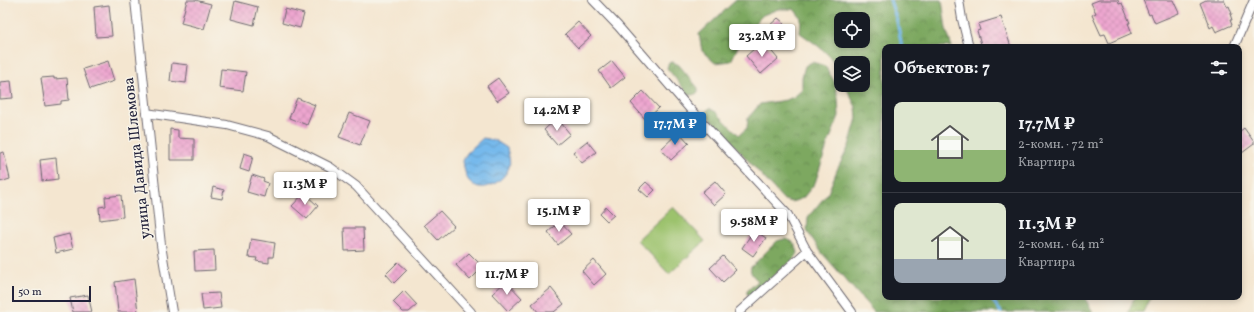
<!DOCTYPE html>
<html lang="ru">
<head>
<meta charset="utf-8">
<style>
  body { margin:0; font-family:Vollkorn,serif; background:#242831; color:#f1f3f6; height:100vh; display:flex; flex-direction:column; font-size:15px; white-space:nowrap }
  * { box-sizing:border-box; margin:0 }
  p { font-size:13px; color:#9ea1a6 }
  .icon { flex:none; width:22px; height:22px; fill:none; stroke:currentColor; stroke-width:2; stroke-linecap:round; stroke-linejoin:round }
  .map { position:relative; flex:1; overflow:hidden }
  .drawer { position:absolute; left:882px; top:44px; width:360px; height:256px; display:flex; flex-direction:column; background:#171b24; border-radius:8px; box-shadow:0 2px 6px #0003 }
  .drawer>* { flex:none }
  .buttons { position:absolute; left:834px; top:12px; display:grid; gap:8px }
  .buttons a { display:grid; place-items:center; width:36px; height:36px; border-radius:8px; background:#171b24; box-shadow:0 2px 6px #0003; font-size:20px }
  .scale { position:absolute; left:12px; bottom:10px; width:79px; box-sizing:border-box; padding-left:4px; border:2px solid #22223b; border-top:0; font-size:11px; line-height:14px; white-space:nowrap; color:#22223b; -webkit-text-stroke:3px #f7f3e8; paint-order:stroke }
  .price { position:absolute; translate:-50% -34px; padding:0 9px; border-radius:4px; background:#fff; color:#222; font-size:13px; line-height:26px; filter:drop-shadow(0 1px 2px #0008) }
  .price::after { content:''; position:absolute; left:50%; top:24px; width:12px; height:9px; margin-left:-6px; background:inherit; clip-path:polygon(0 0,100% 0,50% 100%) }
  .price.on { background:#1f6fb2; color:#fff }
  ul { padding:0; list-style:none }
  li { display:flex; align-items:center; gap:12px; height:100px; padding:0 12px }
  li+li { border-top:1px solid #363941 }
  li span { display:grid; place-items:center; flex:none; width:112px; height:80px; border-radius:8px; color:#555 }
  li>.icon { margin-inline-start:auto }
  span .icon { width:48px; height:48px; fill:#fffc; stroke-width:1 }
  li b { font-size:17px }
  h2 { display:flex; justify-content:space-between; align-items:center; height:48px; padding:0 12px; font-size:17px }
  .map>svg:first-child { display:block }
  .grass { fill:url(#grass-tufts); stroke:#5f7254 }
  .forest { fill:url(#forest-crowns); stroke:#50654e; fill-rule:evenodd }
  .pitch { fill:#9cc26d; stroke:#5f7254 }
  .water { fill:url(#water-waves); stroke:#4c6e94 }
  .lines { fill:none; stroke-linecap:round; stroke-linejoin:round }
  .stream { stroke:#76b9ec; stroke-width:3 }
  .building { fill:url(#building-cross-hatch) }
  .street-casing { stroke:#6c676f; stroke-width:10 }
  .street { stroke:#fff; stroke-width:8 }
  .labels { text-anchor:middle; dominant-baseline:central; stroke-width:3; stroke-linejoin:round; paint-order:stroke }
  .street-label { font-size:15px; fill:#22223b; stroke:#f7f3e8 }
</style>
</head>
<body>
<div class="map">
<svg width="1254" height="312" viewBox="0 0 1254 312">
  <defs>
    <pattern id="grass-tufts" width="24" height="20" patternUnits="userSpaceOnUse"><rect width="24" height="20" fill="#9cc26d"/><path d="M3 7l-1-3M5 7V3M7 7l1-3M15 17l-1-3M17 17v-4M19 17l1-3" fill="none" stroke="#86a65f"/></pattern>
    <pattern id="forest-crowns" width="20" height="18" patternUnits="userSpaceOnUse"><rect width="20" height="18" fill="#7da860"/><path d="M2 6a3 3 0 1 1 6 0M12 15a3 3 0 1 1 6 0" fill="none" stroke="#668850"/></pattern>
    <pattern id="water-waves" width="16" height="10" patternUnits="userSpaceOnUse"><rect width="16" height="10" fill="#76b9ec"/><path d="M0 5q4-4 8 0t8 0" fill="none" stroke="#6096c0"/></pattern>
    <pattern id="building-cross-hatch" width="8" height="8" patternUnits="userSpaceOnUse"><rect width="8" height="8" fill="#eda5cf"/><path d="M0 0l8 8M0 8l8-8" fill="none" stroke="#cb8eb3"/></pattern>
  </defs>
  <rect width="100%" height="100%" fill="#f7f3e8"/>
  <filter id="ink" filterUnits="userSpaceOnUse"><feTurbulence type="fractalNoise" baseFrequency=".025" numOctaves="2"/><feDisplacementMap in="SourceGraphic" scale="8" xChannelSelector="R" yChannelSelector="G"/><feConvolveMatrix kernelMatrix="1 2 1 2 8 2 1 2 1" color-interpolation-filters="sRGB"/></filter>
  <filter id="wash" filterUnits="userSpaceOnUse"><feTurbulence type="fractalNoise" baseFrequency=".012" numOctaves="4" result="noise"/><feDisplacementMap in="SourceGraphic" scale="16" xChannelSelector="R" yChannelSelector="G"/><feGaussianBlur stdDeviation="0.9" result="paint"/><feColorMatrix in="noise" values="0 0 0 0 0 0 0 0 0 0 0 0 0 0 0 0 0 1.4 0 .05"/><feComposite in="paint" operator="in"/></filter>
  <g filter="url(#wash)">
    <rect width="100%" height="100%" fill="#f4e6d0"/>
    <path class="grass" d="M1135 297H1150L1143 312H1128Z"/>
    <path class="forest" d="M736 0H942L946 29 952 47H885V297H1084L1093 312H874L822 253 807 231 808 217 828 193 837 170 849 146 857 118 856 107 845 85H863V63H841V74C833 55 817 45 800 33L801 18 794 9H778L763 15 744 34 731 61 715 63 702 51 699 34ZM841 19H863V41H841Z
      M673 62 679 65 698 88V93L692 95 688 94 667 68 669 63Z
      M812 62 825 66 834 81 838 98 839 116 827 146 815 183 803 198 792 202 784 200 705 113 709 108 716 112 739 135 747 128 748 118 760 104 786 100 794 97 802 90V77L805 66Z
      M784 239C793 240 796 244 798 253L795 258 752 295 747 294V291L758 281C754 277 749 273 751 267L777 241Z"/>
    <path class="pitch" d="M673 207 705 241 669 274 637 240Z"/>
    <path class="water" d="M483 138 496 141 507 148C508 154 511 161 509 167 505 181 482 195 470 182 465 177 464 167 463 161L467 153Z"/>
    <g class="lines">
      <path class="stream" d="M890 0 897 21 902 47
        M990 297 1001 312"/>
    </g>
    <g id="blocks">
      <path class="building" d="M187 0H195L211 4 204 29 181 23Z
        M1099 0H1118L1119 4 1122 3 1130 23H1128L1132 33 1109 43 1105 34 1101 35 1092 15 1096 13 1091 3Z
        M1143 0H1173L1179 13 1155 23 1151 14 1149 15Z
        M1206 0H1224L1227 7 1229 6 1232 14H1230L1232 20H1230L1232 25 1216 32 1213 26 1210 28 1200 3Z
        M235 1 258 7 254 25 231 19Z
        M109 5 112 36 96 37 94 7Z
        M285 9 304 14 300 28 282 23Z
        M1001 17 1011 47H982L977 31 980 30 978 24Z
        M778 18 784 23 774 32 769 26Z
        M578 22 591 36 578 48 565 34Z
        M763 41 778 59 761 74 746 56Z
        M108 61 114 81 90 89 83 69Z
        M612 61 625 77 611 88 599 71Z
        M172 63 188 65 186 83 170 81Z
        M221 69 246 72 243 91 219 88Z
        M54 77V79L67 78 69 100 61 101V104L45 106 41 78Z
        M498 78 509 93 497 101 487 86Z
        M11 81 13 98 0 99V82Z
        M643 91 659 108 646 120 631 103Z
        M297 98 315 105 307 125 289 118Z
        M349 113 370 121 360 145 339 137Z
        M557 118 570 134 557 145 544 130Z
        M1244 128 1254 142V144L1242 153 1239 148V132Z
        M170 129 178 130V138L194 139V160H170Z
        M679 132 689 143 671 160 661 149Z
        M587 141 596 152 582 163 573 152Z
        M4 152 10 179 0 182V153Z
        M244 153 253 156 249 172 240 169Z
        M56 158 58 179 42 181 40 160Z
        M252 175 264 179 263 181 268 183 264 197 247 192Z
        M715 181 726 194 714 205 702 192Z
        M646 182 655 190 648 197 639 189Z
        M213 187 224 190 222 199 211 197Z
        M304 193 318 206 307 219 292 206Z
        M121 195 123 217 100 220 99 207 106 206 105 197Z
        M606 207 614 215 607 221 600 214Z
        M440 211 454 226 438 240 424 225Z
        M560 222 571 234 558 245 548 232Z
        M344 228H363L364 250 345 251Z
        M754 230 766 238 753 256 742 248Z
        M69 234 73 249 56 253 53 238Z
        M251 239 275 243 273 257H269V263L256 261 257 258 248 257Z
        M214 250 215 270 195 271 194 251Z
        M469 253 483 267 470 280 456 265Z
        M723 256 736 270 723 282 710 268Z
        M594 260 606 274 594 285 582 271Z
        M398 262 407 270 394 283 386 274Z
        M134 279 138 312H118L115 282Z
        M506 281 522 298 508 311 492 294Z
        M551 288 564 304 554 312H538L532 304Z
        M404 291 417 305 409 312H403L393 302Z
        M219 293 221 308 203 310 201 294Z
        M88 295 92 312H73L70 298Z"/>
    </g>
  </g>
  <g filter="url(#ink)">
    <use href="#blocks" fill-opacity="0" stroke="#6c676f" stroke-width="1"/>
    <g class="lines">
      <g class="street-casing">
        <path id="street" d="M135 0 161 245 172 312
          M593 0 618 26 689 108 788 215 807 251 739 312
          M959 0 962 19 969 47
          M1234 47 1254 0
          M146 113 227 125 268 136 330 167 356 186 471 312
          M807 251 852 312"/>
      </g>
      <use href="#street" class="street"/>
    </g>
  </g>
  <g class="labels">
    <g class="street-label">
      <text transform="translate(138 158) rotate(-96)">улица Давида Шлемова</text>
    </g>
  </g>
</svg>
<div class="buttons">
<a><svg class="icon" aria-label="locate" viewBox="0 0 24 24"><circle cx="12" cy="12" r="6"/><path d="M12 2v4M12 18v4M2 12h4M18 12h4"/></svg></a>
<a><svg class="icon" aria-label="layers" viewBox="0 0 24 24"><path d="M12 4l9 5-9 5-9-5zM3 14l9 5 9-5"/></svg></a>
</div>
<div class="scale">50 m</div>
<b class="price" style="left:762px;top:58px">23.2M ₽</b>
<b class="price" style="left:557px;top:132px">14.2M ₽</b>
<b class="price on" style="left:675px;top:146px">17.7M ₽</b>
<b class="price" style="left:305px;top:206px">11.3M ₽</b>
<b class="price" style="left:559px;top:233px">15.1M ₽</b>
<b class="price" style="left:754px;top:243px">9.58M ₽</b>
<b class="price" style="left:507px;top:296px">11.7M ₽</b>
<section class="drawer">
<h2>Объектов: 7<svg class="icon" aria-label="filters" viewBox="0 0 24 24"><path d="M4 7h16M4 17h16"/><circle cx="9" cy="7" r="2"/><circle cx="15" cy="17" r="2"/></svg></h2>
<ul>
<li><span style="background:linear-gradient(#dfe7d0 60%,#8fb573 0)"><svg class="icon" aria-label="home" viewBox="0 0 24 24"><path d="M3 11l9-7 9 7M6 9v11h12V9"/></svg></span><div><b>17.7M ₽</b><p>2-комн. · 72 m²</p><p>Квартира</p></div></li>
<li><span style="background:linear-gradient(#dfe7d0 70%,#9aa5b1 0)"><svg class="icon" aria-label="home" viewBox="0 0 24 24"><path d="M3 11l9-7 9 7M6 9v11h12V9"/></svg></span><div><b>11.3M ₽</b><p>2-комн. · 64 m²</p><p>Квартира</p></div></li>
</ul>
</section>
</div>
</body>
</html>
